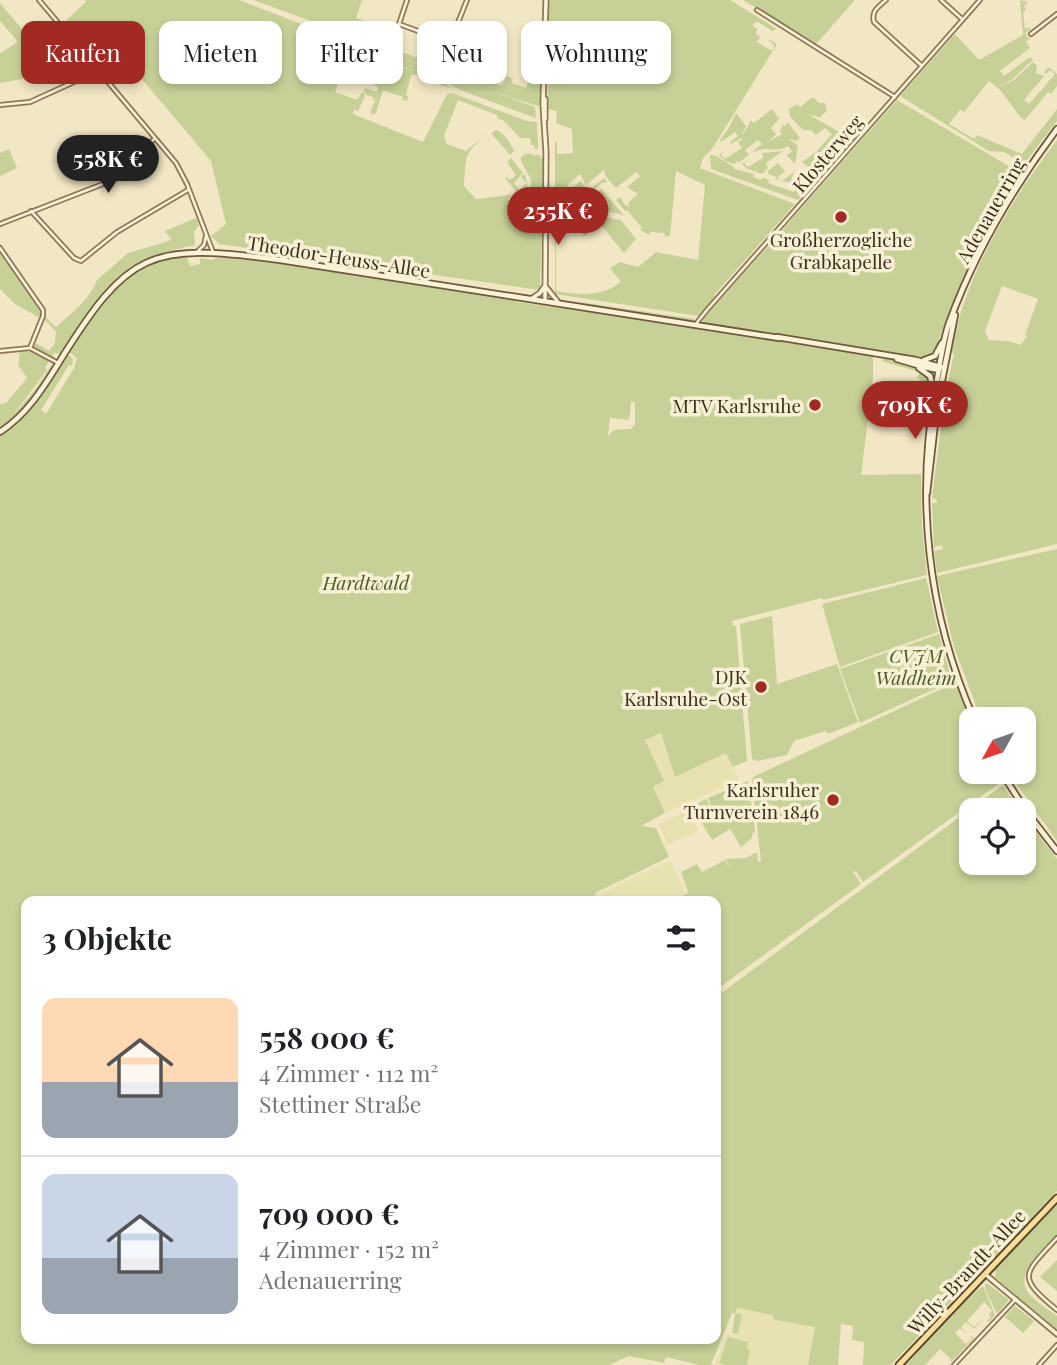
<!DOCTYPE html>
<html lang="de">
<head>
<meta charset="utf-8">
<style>
  body { margin:0; font-family:"Playfair Display",serif; background:#f2f2f2; color:#202124; height:100vh; display:flex; flex-direction:column; font-size:26px; white-space:nowrap }
  * { box-sizing:border-box; margin:0 }
  p { font-size:23px; color:#757577 }
  .icon { flex:none; width:38px; height:38px; fill:none; stroke:currentColor; stroke-width:2; stroke-linecap:round; stroke-linejoin:round }
  .map { position:relative; flex:1; overflow:hidden }
  .panel { position:absolute; left:21px; top:896px; width:700px; height:448px; display:flex; flex-direction:column; background:#fff; border-radius:14px; box-shadow:0 4px 10px #0003 }
  .panel>* { flex:none }
  .top-card { position:absolute; left:21px; top:21px; width:700px; height:63px; display:flex; gap:14px }
  .needle { width:46px; rotate:230deg }
  .fabs { position:absolute; left:959px; top:707px; display:grid; gap:14px }
  .fabs a { display:grid; place-items:center; width:77px; height:77px; border-radius:14px; background:#fff; box-shadow:0 4px 10px #0003; font-size:35px }
  .price { position:absolute; translate:-50% -60px; padding:0 16px; border-radius:24px; background:#a22a23; color:#fff; font-size:23px; line-height:46px; filter:drop-shadow(0 2px 4px #0008) }
  .price::after { content:''; position:absolute; left:50%; top:42px; width:21px; height:16px; margin-left:-10px; background:inherit; clip-path:polygon(0 0,100% 0,50% 100%) }
  .price.active { background:#222; color:#fff }
  ul { padding:0; list-style:none }
  li { display:flex; align-items:center; gap:21px; height:175px; padding:0 21px }
  li+li { border-top:2px solid #e0e0e0 }
  li span { display:grid; place-items:center; flex:none; width:196px; height:140px; border-radius:14px; color:#555 }
  li>.icon { margin-inline-start:auto }
  span .icon { width:84px; height:84px; fill:#fffc; stroke-width:1 }
  li b { font-size:30px }
  h2 { display:flex; justify-content:space-between; align-items:center; height:84px; padding:0 21px; font-size:30px }
  .chip { padding:0 24px; border-radius:14px; background:#fff; box-shadow:0 4px 10px #0003; font-size:24px; line-height:63px }
  .chip.active { background:#a22a23; color:#fff }
  .map>svg:first-child { display:block }
  .farmland { fill:#e8e2b1 }
  .green { fill:#c7d197; fill-rule:evenodd }
  .water { fill:#a6c5bd; stroke:#6c948c; stroke-width:2 }
  .lines { fill:none; stroke-linecap:round; stroke-linejoin:round }
  .minor-casing { stroke:#8e7858; stroke-width:6 }
  .tertiary-casing { stroke:#8e7858; stroke-width:7 }
  .secondary-casing { stroke:#70593c; stroke-width:8 }
  .primary-casing { stroke:#5c452d; stroke-width:9 }
  .minor { stroke:#fbf3d8; stroke-width:2.5 }
  .tertiary { stroke:#fbf3d8; stroke-width:3.5 }
  .secondary { stroke:#fbf3d8; stroke-width:4.5 }
  .primary { stroke:#f7df99; stroke-width:5 }
  .poi-dot { fill:#a22a23; stroke:#f8f0d4; stroke-width:2.5 }
  .labels { text-anchor:middle; dominant-baseline:central; stroke-width:7; stroke-linejoin:round; paint-order:stroke }
  .street-label { font-size:19px; fill:#3d2f1e; stroke:#f8f0d4 }
  .poi-label { font-size:19px; fill:#3d2f1e; stroke:#f8f0d4; text-anchor:end }
  .park-label { font-size:19px; font-style:italic; fill:#4a5b23; stroke:#f8f0d4 }
</style>
</head>
<body>
<div class="map">
<svg width="1057" height="1365" viewBox="0 0 1057 1365">
  <rect width="100%" height="100%" fill="#f2e7c4"/>
  <path class="farmland" d="M661 732 727 753 739 780 665 813 653 787 664 781 644 740Z
    M688 810 698 831 668 845 658 824Z
    M668 861 671 862 686 893 670 901H598L596 895Z
    M738 1308 772 1315 775 1320 815 1327 808 1365H714L727 1335 732 1333Z"/>
  <path class="green" d="M85 0H239L340 39 342 36 535 107 536 118 463 91 441 81 452 88C437 87 426 73 411 75L406 95 408 96 407 101 402 99 403 97 383 90 376 113 373 115 370 112 376 99 373 101V97L366 95 364 90 365 88 377 92 378 87 373 85 379 79 375 75 370 79 371 75 391 64 414 71 391 62 370 74H366L368 70 365 68 368 60 363 58 356 74 343 70 335 92 357 100 363 91 365 96 358 111 354 110 353 114 423 142 447 94 452 93 527 121 537 122 538 149H535L534 145H531L530 138H520L503 120 498 119 497 115 458 100 444 136 447 144 466 151 489 132C464 154 466 154 464 186L476 199 511 195 508 199 511 203 521 196 532 202 526 194C538 182 525 171 521 161V157L526 154H532L534 156 538 154 544 160 540 288 539 290 219 244 211 236 226 224 211 161 109 40 87 53 82 48 22 79 0 83V53L18 42 0 21V3L28 36 56 17 62 24 86 2Z
    M253 0H362L356 18 371 23 370 25 363 23 362 25 392 37 389 45 354 32 352 35 435 64 441 62 449 41 458 38 461 39 456 51 486 62 480 78 502 86 508 74V77L513 78 512 83 526 88 533 69 532 64 541 59 540 106C521 103 347 40 338 31Z
    M547 0H730L777 29 772 31 758 22 754 23 753 26 758 29 755 33 760 37 757 42 770 50H773L774 45 766 38 777 44 712 149 703 158 700 168 795 204 714 295 716 297 699 316 555 294V230L559 226 556 231V291C579 295 602 297 621 282L610 268 620 262 638 267 656 252 698 260 705 185 676 171 670 236H665L664 233 650 232V235L640 230 642 228 627 210 625 211 616 200 620 197 625 205 630 206 628 203 638 194 627 187 640 176 636 172 616 188 606 177 604 170 586 185 580 174 567 185 570 189 581 181 587 192 604 178 607 182 602 183 574 206 568 204 562 209 564 211 555 222V142H557V154L573 153 572 129 556 123 557 111 548 109Z
    M743 0H855L816 44Z
    M1020 0 1028 2 1024 6 1026 10 1023 12 1025 29 1029 27 1031 29 1025 33 1028 38H1031L1026 42 1030 48 1000 71 1004 76 1030 57 1033 60C1026 66 1021 71 1015 77 1010 82 1004 83 999 87L1014 80 1033 62 1037 66 1036 73 1044 76 1024 100 1029 104 1055 74 1050 70 1046 74 1044 72 1047 68H1050L1057 74V86L1051 94 1048 92 1025 120 1021 118 1001 91 989 81 964 112 960 110 949 124 974 139 977 135 1022 154 1057 109V121L1024 164 1004 152 989 151 900 96 955 34 979 60 1023 35Z
    M813 97 819 103H825L827 111 820 117 809 115 852 139 819 176 816 173 824 163 819 159 811 169 802 162 816 152 832 134 825 128 816 135 811 130H803L790 117 789 109 797 104 802 108 801 106Z
    M897 100 1019 172 992 215 969 262V268L936 353 932 356 937 349 949 313 936 348 929 355 930 358 925 359 704 323 703 320 706 316Z
    M772 109 779 119 771 128 776 134 770 141 782 134 780 131 783 124 784 126 788 123 800 138 796 141 788 138 798 146 795 164 787 155 792 151 788 146C777 154 765 145 754 152L753 151 762 144 758 140 745 150 749 155 738 163 737 161 735 164C728 163 723 160 719 155L726 149 721 155 725 159 742 148 738 142 742 140 741 138 731 144 730 142 738 136 735 132 721 142 720 140 730 126 736 113 746 126 741 138 751 120 754 123Z
    M496 130C504 133 511 144 514 151L510 155 491 133Z
    M1057 140V544L937 573 934 551 943 549 942 545 934 547 932 503H937V500L932 498C938 451 943 402 954 354L951 352C966 273 1009 203 1057 140ZM1002 286 1038 299 1025 335 1027 336 1021 345 1008 341 989 340 985 331Z
    M9 149 17 168 0 176V153Z
    M783 151 766 163 768 168 762 174 746 168 742 164 740 165 750 158 744 163 748 167 763 158 762 153Z
    M710 155 716 156 734 167V169L754 174 753 177 761 180 763 177 769 180 768 183 794 192 796 188 806 192 798 200 711 169Z
    M511 158 523 173 514 183 519 190 527 183 521 177 525 174 528 189 523 193 516 191 505 178 507 177 510 180 516 175 507 162Z
    M778 163 785 172 777 177 782 181 794 172 790 183 776 179V177L769 174 768 176V171Z
    M601 189 623 214 622 216 620 214 604 211 603 214 597 213V210L589 209 588 211 578 209 598 192 601 194 599 191Z
    M576 212 621 220 636 239 624 253 597 220 594 229 584 236 569 219Z
    M196 218 199 225 194 232 195 245C120 260 100 294 61 354L54 353 52 357 33 348 32 350 49 361 45 368 47 370 13 415 34 391 52 364C51 385 17 417 0 430V404L6 403 27 378 18 365 20 350 30 352 36 343 49 351 55 343 56 331 44 319 45 317 56 327C70 315 90 299 97 280L128 253 169 241 171 239 165 231Z
    M0 252 39 307 41 313 40 318 15 304 0 289Z
    M186 254 190 266 200 264V258L212 260 225 255 508 298 517 302 685 325 873 355V378L861 475 921 474 922 528 927 575 823 600 822 598 732 621 733 626H736L747 761 733 767 726 753 675 777 661 733 645 740 664 781 653 787 665 813 641 826 656 828 669 857 595 893 598 901H26V1339H716V997L1003 785 1020 810H971V863H1024V816L1057 859V1191L891 1365H863L864 1342 852 1340 853 1326 841 1324 838 1365H808L815 1327 775 1320 772 1315 738 1308 735 1313 742 1314 738 1334 732 1333 735 1314 732 1313 711 1365H699L666 1357 664 1363 629 1356 609 1365H0V435L27 413 67 354 73 359 72 366 69 365 41 410 46 414 74 368 77 358 68 351C104 297 119 268 186 254ZM631 402H635V424L631 429 614 430 608 436 610 418 629 420Z
    M572 301 695 319 688 322 588 306Z
    M885 358C900 361 917 366 929 377V379L922 383 917 377 920 372 881 361Z
    M1057 549V841L1008 772H1024V719H981L954 647 937 576Z
    M926 578 938 632 840 667 822 604Z
    M772 616 777 684 837 664 858 722 828 734 826 731 794 741 787 755 757 761 752 759 740 624Z
    M939 634 952 681 860 723 840 669Z
    M952 684 956 685 971 721V772H995L1001 782 863 882 856 871 853 872 861 884 716 990V901H671L688 893 681 872 697 864 702 872 725 860 730 870 726 859 746 858 757 852 758 862 761 861 752 780 753 777Z
    M748 781 755 831 752 834V838L741 847 730 829 712 840 692 806 706 799 712 809 708 798Z
    M1057 1203 1053 1208 1057 1205V1235C1044 1249 1011 1274 1030 1295 1038 1303 1048 1309 1057 1316V1330L996 1278 995 1268Z
    M1057 1260V1291L1040 1277Z
    M987 1283 1009 1300 997 1314 985 1289V1285Z
    M983 1286 995 1315 989 1322 987 1320 991 1318 989 1315 992 1310 984 1302 967 1321 974 1327 984 1318 974 1329 966 1322 961 1327 968 1335 960 1328 955 1333 966 1344 972 1339 970 1335 974 1338 950 1363 951 1359 940 1349 925 1365H906L939 1329 903 1365 963 1302Z
    M1015 1306 1034 1321 1023 1333 1005 1317Z
    M728 1337 748 1342 747 1349 750 1350 747 1365H725L719 1363Z"/>
  <path class="water" d="M458 57 481 66 478 75 455 66Z"/>
  <g class="lines">
    <g class="minor-casing">
      <path id="minor" d="M39 0 176 163 187 184 213 252
        M407 0 399 24 445 41 453 35 467 0
        M886 0C878 7 871 11 874 22L922 66
        M941 0 962 19
        M757 10 895 97
        M1031 34 1057 14
        M0 105 30 102 98 71
        M31 211 74 258 81 261 117 232 188 190
        M0 224 108 182 121 174 155 138
        M0 248 43 310V316L30 348
        M198 251 204 245 206 236
        M695 325 707 310 980 0
        M0 351 30 348 58 363
        M1057 1238C1023 1275 1016 1276 1057 1310
        M954 1365 1016 1299
        M1039 1365 1057 1345"/>
    </g>
    <g class="tertiary-casing">
      <path id="tertiary" d="M545 119V99
        M546 287 558 302
        M531 299 540 293 544 287
        M545 301 546 152 543 104 546 0
        M985 1274 1057 1334"/>
    </g>
    <g class="secondary-casing">
      <path id="secondary" d="M777 337 916 360 944 368
        M897 359 924 367 939 370
        M924 360 935 356 942 343
        M919 368 930 376 933 388
        M0 432C26 415 42 390 58 364 128 251 149 242 280 260L779 338
        M927 493 937 406 955 315
        M974 719C928 614 915 499 936 386 940 365 942 343 949 323 975 252 1012 189 1057 129
        M1001 772 1029 815 1057 851"/>
    </g>
    <g class="primary-casing">
      <path id="primary" d="M899 1365 1057 1198"/>
    </g>
    <use href="#minor" class="minor"/>
    <use href="#tertiary" class="tertiary"/>
    <use href="#secondary" class="secondary"/>
    <use href="#primary" class="primary"/>
  </g>
  <g class="poi-dot">
    <circle cx="841" cy="217" r="7"/>
    <circle cx="815" cy="405" r="7"/>
    <circle cx="761" cy="687" r="7"/>
    <circle cx="833" cy="800" r="7"/>
  </g>
  <g class="labels">
    <g class="street-label">
      <text transform="translate(827 153) rotate(-49)">Klosterweg</text>
      <text transform="translate(990 210) rotate(-60)">Adenauerring</text>
      <text transform="translate(339 256) rotate(9)">Theodor-Heuss-Allee</text>
      <text transform="translate(966 1271) rotate(-47)">Willy-Brandt-Allee</text>
    </g>
    <g class="poi-label">
      <text x="841" y="239" text-anchor="middle">Großherzogliche<tspan x="841" dy="22">Grabkapelle</tspan></text>
      <text x="801" y="405">MTV Karlsruhe</text>
      <text x="747" y="676">DJK<tspan x="747" dy="22">Karlsruhe-Ost</tspan></text>
      <text x="819" y="789">Karlsruher<tspan x="819" dy="22">Turnverein 1846</tspan></text>
    </g>
    <g class="park-label">
      <text x="366" y="582">Hardtwald</text>
      <text x="916" y="655">CVJM<tspan x="916" dy="22">Waldheim</tspan></text>
    </g>
  </g>
</svg>
<div class="fabs">
<a><svg class="needle" viewBox="-14 -14 28 28"><path d="M0-13l5 13h-10z" fill="#e53935"/><path d="M0 13l5-13h-10z" fill="#757577"/></svg></a>
<a><svg class="icon" aria-label="locate" viewBox="0 0 24 24"><circle cx="12" cy="12" r="6"/><path d="M12 2v4M12 18v4M2 12h4M18 12h4"/></svg></a>
</div>
<b class="price active" style="left:108px;top:195px">558K €</b>
<b class="price" style="left:558px;top:247px">255K €</b>
<b class="price" style="left:915px;top:441px">709K €</b>
<div class="top-card">
<a class="chip active">Kaufen</a>
<a class="chip">Mieten</a>
<a class="chip">Filter</a>
<a class="chip">Neu</a>
<a class="chip">Wohnung</a>
</div>
<section class="panel">
<h2>3 Objekte<svg class="icon" aria-label="filters" viewBox="0 0 24 24"><path d="M4 7h16M4 17h16"/><circle cx="9" cy="7" r="2"/><circle cx="15" cy="17" r="2"/></svg></h2>
<ul>
<li><span style="background:linear-gradient(#ffd9b3 60%,#9aa5b1 0)"><svg class="icon" aria-label="home" viewBox="0 0 24 24"><path d="M3 11l9-7 9 7M6 9v11h12V9"/></svg></span><div><b>558 000 €</b><p>4 Zimmer · 112 m²</p><p>Stettiner Straße</p></div></li>
<li><span style="background:linear-gradient(#c9d6e8 60%,#9aa5b1 0)"><svg class="icon" aria-label="home" viewBox="0 0 24 24"><path d="M3 11l9-7 9 7M6 9v11h12V9"/></svg></span><div><b>709 000 €</b><p>4 Zimmer · 152 m²</p><p>Adenauerring</p></div></li>
</ul>
</section>
</div>
</body>
</html>
